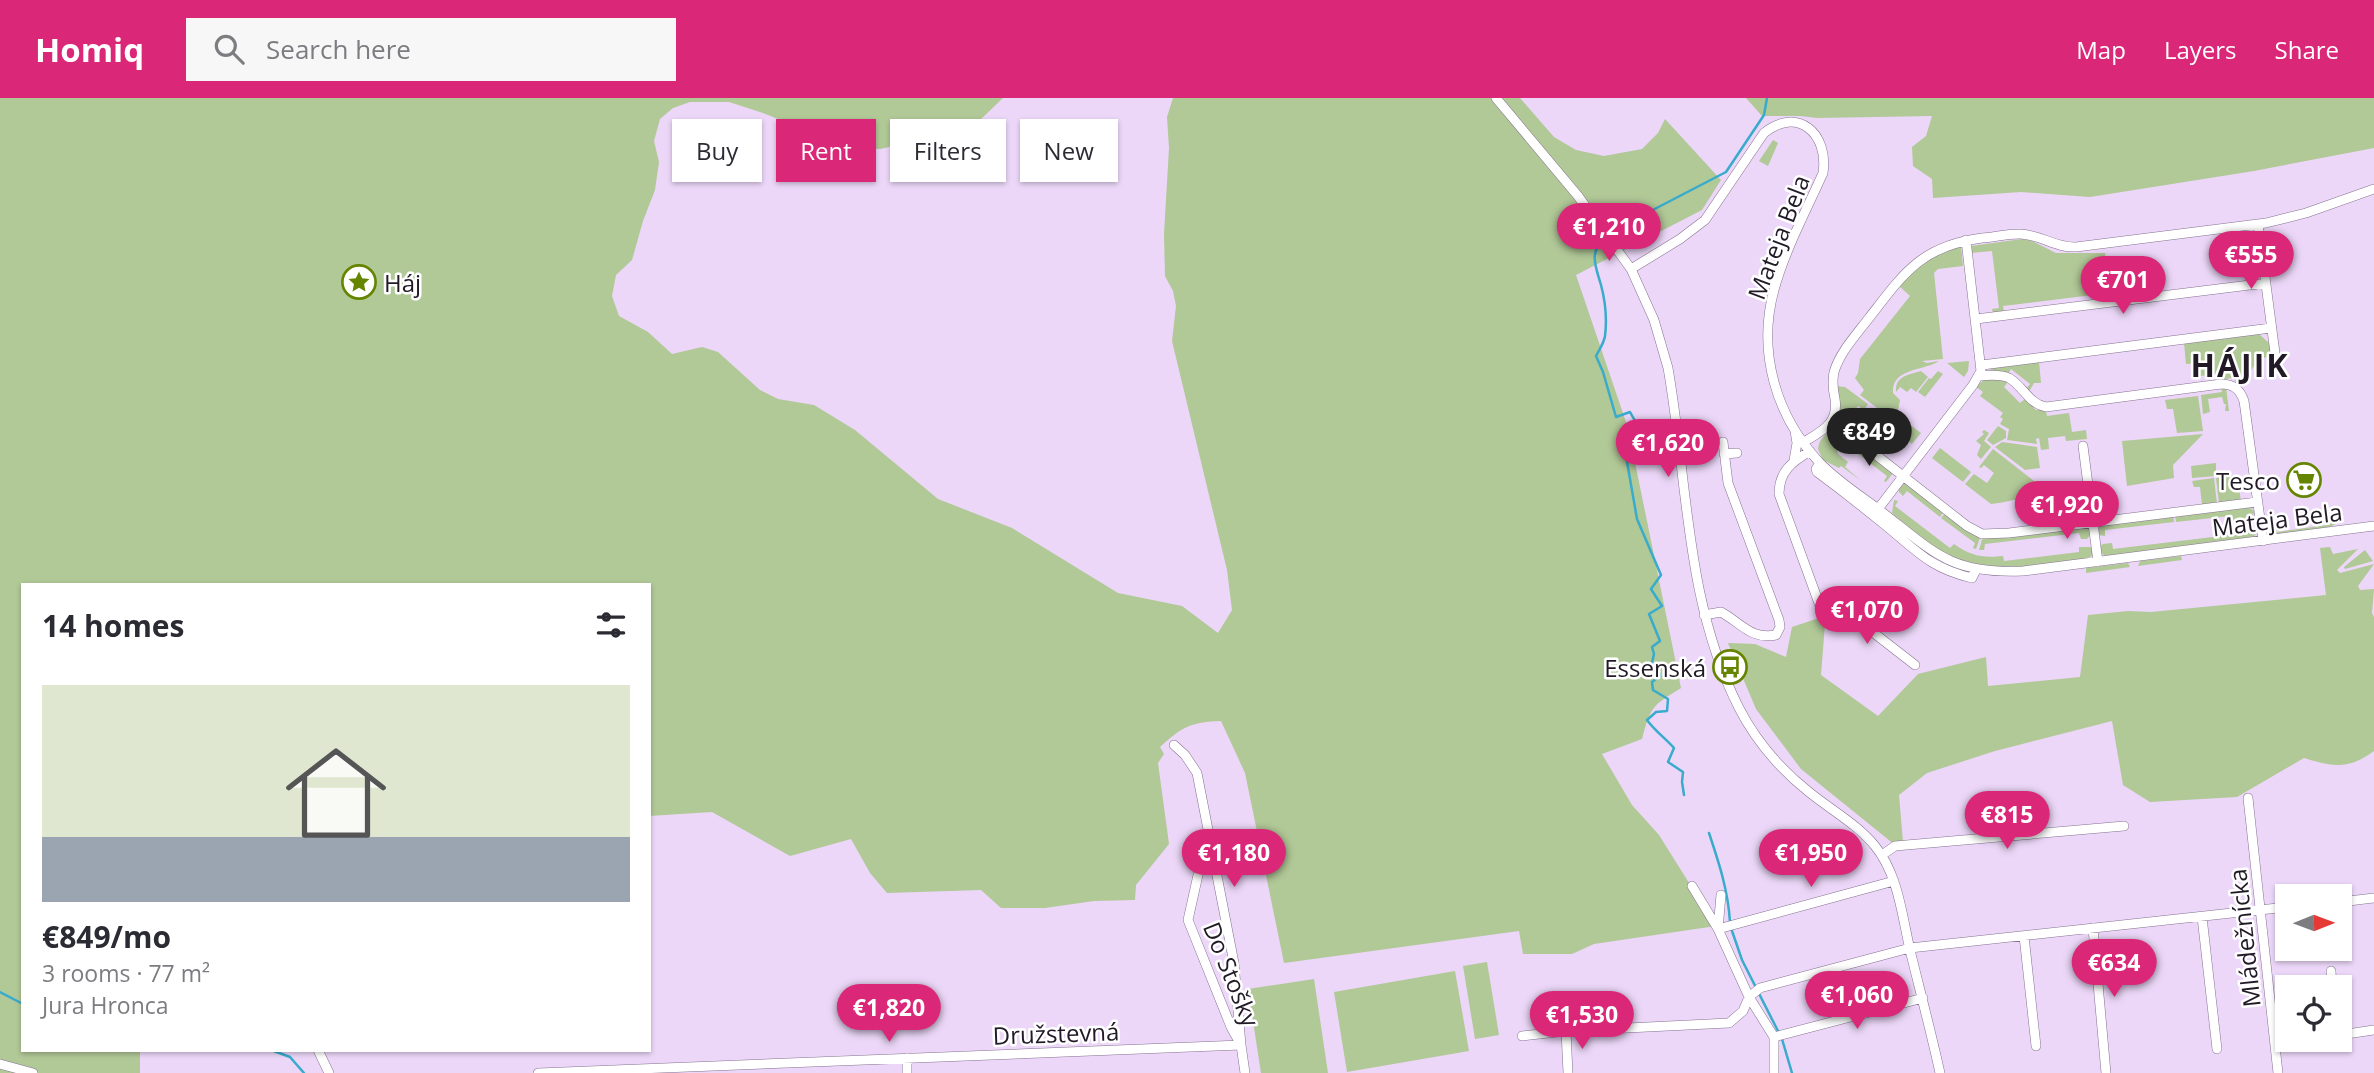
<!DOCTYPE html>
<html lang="en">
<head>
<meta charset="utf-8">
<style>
  body { margin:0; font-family:"Open Sans",sans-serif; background:#f7f7f7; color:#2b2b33; height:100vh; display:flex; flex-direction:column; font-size:26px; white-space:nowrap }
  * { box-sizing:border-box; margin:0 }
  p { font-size:23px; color:#7c7c81 }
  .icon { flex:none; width:38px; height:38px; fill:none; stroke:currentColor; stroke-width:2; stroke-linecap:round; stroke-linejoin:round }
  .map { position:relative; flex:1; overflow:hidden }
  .details { position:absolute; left:21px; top:485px; width:630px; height:469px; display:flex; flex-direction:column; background:#fff; border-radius:0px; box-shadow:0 2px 5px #0004 }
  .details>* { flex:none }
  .hud { position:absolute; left:672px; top:21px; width:665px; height:63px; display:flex; gap:14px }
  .needle { width:46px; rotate:89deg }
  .tools { position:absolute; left:2275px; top:786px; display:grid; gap:14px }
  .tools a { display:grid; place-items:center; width:77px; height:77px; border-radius:0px; background:#fff; box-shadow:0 2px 5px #0004; font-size:35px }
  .price { position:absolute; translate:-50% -60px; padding:0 16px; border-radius:24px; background:#db2777; color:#fff; font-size:23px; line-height:46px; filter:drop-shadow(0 2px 4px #0008) }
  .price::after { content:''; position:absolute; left:50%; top:42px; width:21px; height:16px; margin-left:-10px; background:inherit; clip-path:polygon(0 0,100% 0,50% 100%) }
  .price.active { background:#222; color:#fff }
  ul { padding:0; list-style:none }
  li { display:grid; align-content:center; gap:14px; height:371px; padding:0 21px }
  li+li { border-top:2px solid #e1e1e2 }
  li span { display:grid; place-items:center; height:217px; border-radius:0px; color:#555 }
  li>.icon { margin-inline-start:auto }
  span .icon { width:126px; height:126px; fill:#fffc; stroke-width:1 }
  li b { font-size:30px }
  h2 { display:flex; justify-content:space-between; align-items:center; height:84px; padding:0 21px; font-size:30px }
  .tag { padding:0 24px; border-radius:0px; background:#fff; box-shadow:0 2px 5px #0004; font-size:24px; line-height:63px }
  .tag.active { background:#db2777; color:#fff }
  header { display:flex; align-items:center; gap:42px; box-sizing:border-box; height:98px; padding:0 35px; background:#db2777; color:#fff }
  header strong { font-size:33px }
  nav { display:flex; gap:38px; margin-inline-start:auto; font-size:24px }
  .search { width:490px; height:63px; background:#f7f7f7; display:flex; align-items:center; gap:18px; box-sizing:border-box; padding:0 24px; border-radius:0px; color:#7c7c81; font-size:26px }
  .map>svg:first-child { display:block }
  .green { fill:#b1c897 }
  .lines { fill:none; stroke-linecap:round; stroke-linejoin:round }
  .stream { stroke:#39abcc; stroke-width:2.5 }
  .minor-casing { stroke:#857290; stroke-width:10 }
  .minor { stroke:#fff; stroke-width:9 }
  .labels { text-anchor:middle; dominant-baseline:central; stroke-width:5; stroke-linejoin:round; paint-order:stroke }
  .street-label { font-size:24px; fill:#211a26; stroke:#fff }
  .poi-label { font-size:24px; fill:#211a26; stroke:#fff; text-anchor:end }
  .district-label { font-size:32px; font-weight:bold; letter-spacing:2px; fill:#211a26; stroke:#fff }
</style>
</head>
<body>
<header>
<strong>Homiq</strong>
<div class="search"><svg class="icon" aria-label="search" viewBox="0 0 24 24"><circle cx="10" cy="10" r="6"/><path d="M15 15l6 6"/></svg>Search here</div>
<nav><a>Map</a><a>Layers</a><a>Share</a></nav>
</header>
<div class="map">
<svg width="2374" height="975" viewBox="0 0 2374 975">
  <rect width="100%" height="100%" fill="#ecd7f8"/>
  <path class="green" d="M0 0H1003L980 22 950 36 880 51 851 50 763 15 729 4H690L673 10 660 21 654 43 659 64 655 92 643 123 632 162 616 177 612 198 619 218 648 234 672 256 702 249 718 254 760 292 778 301 814 307 855 332 938 401 1012 430 1118 495 1182 508 1218 535 1232 512 1227 472 1172 243 1176 208 1173 193 1165 178 1164 136 1169 50 1167 19 1173 0H1520L1554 39 1576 52 1604 58 1642 51 1658 35 1665 21 1721 82 1702 112 1576 177 1628 330 1681 590C1652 608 1651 608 1642 641L1602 656 1632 707 1659 737 1716 828 1594 846 1572 856H1523L1519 833 1284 865 1245 675 1221 623C1190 624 1182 629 1160 649L1164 656 1158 665 1169 746 1136 787 1135 802 1094 803 1045 810H1001L981 792 887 795 870 775 851 741 790 758 712 714 649 718V486H23V952H140V975H0Z
    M1746 0H2374V50L2254 73 2090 99 2021 94 1933 100 1932 81 1913 68 1912 49 1926 38 1932 18 1817 20 1800 18H1762Z
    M1773 42 1778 45 1768 68 1759 63Z
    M2022 141 2032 143 2056 155H2105L2109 195 2003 208 2004 214 1993 215 1992 211 1999 210 1992 153 1971 155V148Z
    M1961 148 1963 168 1938 171 1934 175 1943 261 1922 263 1927 265 1939 263C1924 273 1891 270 1893 295L1900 302 1897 317 1921 335 1912 346 1889 328 1885 316 1860 297 1864 292 1855 280 1858 275 1860 261 1910 198 1899 188C1921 163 1930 157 1961 148Z
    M2259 236 2270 246 2271 257 2257 263 2242 287 2231 280 2221 282 2219 276 2200 278 2197 265 2186 266 2184 245Z
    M1969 263 1968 273 1964 279 1947 265Z
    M2039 263 2041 285H2034L2030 292 2026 291 2030 286 2011 271 2008 276 1990 272 1991 270Z
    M1921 273 1928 279 1916 294 1911 290 1907 294 1900 289 1896 294C1895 278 1908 277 1921 273Z
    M1938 273 1943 276 1925 299 1918 294 1929 280 1931 281Z
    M1985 281H1999L2008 284 2004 289 2020 305 2025 301 2036 312H2046L2047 318 2069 315 2072 334 2086 332 2087 341 2066 343 2065 338 2048 340 2049 351 2041 352 2039 340 2036 341 2037 346 2007 342 2009 331 2000 326 2003 321 2000 319 2003 315 1980 298 1983 294 1976 289Z
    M1836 288 1845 289 1868 306 1864 312 1858 308 1848 320 1854 337 1848 335 1842 336 1835 346 1838 356 1848 364 1845 369 1860 382 1841 368 1839 370 1823 362 1818 351C1819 342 1824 338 1830 332 1843 318 1839 305 1836 288Z
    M2221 289H2226L2229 313H2225L2226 306H2224L2222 299 2208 301 2210 314 2203 316 2201 297 2222 294Z
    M2198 298 2203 333 2177 335 2173 311H2167L2165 302Z
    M1998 328 2006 333V340L1993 347 1987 342Z
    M1984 332 1989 335 1984 343 1991 349 1981 361 1977 357 1981 347 1976 343 1984 336 1982 334Z
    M2203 336 2173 367 2174 380 2127 388 2122 343Z
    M1845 340 1851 341 1893 375 1886 384 1884 383 1887 378 1845 346 1842 351 1841 345Z
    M2002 344 2037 349 2040 370 2025 372 1995 349Z
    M1940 350 1971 374 1963 384 1932 360Z
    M1993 351 2043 390 2044 396C2025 398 2009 404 1991 406L1965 386 1974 376 1987 385 1994 375 1984 367 1981 370 1979 369Z
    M2216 365V378L2192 380 2191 368Z
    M2237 377 2241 403 2219 405 2216 380Z
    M2214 380 2217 406 2202 407 2200 389H2194L2192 383Z
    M1905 385 1944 413 1940 419 1907 393 1903 398 1899 394V390Z
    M2047 393 2058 401 2078 400 2081 424 2067 426 2064 406 2052 407 2051 404 2048 405Z
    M1894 402 1898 403 1895 408 1950 450 1954 446C1971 458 1982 460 2003 458L2004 463 2079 454V449H2092L2093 457 2089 460C2044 466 1992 478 1949 458 1928 449 1909 429 1892 415Z
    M2248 408 2255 414 2249 421 2231 424 2230 418 2176 424 2175 417Z
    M1946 414 1981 437 1976 451 1973 450 1975 445 1941 420Z
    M2173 417 2174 424 2105 432V438L2099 437V428Z
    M2341 421V424L2329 429 2269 437 2265 431H2277V434L2327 427 2330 426V422Z
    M2252 428 2258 434 2253 439 2105 458 2100 454V448L2103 446 2112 445 2113 451 2246 435V429Z
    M2088 429 2091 436 2087 441H2081L2079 435 1985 446 1984 452H1979L1983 438Z
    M2330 449 2333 456 2358 451 2337 472 2340 475 2374 466 2358 488 2360 492 2374 491 2372 515 2374 519V653C2348 672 2334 669 2304 660L2237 699 2150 704 2123 687 2112 623 1995 653 1927 675 1899 697 1903 744 1895 747 1801 671 1756 611 1728 545 1755 546 1786 559 1792 529 1819 520 1825 526 1821 577 1878 618 1918 576 1986 559 1988 588 2080 579 2088 517 2128 513 2151 514 2326 497 2320 450Z
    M2365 452 2373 463 2345 471 2344 469Z
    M2181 458 2182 462 2138 468 2140 463Z
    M2128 465 2130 469 2086 475V470Z
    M1487 864 1499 937 1475 941 1463 868Z
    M1455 873 1469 953 1347 974 1334 894Z
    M1314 881 1328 975H1261L1248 891Z"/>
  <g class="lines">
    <path class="stream" d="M1610 136 1618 130 1726 74 1764 17 1767 0
      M1605 140C1588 154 1596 169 1601 187 1605 202 1607 222 1605 238 1604 245 1599 252 1596 258L1603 274 1616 319 1630 314 1639 330 1630 333 1624 339 1632 345 1633 353 1626 358 1637 421 1661 477 1651 491 1662 508 1649 516 1660 543 1652 549 1654 556 1651 569 1659 574 1660 578 1652 584 1653 592 1668 601 1667 613 1656 614 1647 622C1655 633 1665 640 1674 650L1668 664 1683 674 1682 684 1684 697
      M1709 735C1719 765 1728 792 1730 824
      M1731 830 1742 862 1779 935
      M0 894 23 906
      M1782 941 1792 975
      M271 952 290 959 304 975"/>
    <g class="minor-casing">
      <path id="minor" d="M1496 0 1578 98 1631 171 1654 222 1668 270C1688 384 1685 504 1739 610 1756 643 1780 671 1809 694 1831 712 1857 726 1875 748 1898 776 1902 817 1910 852 1920 893 1931 934 1940 975
        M2258 126 2275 255
        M1631 171 1680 141 1705 122 1764 35C1797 8 1829 35 1823 75 1806 113 1785 152 1774 192 1757 254 1776 318 1819 364 1837 383 1861 398 1882 414 1936 456 1951 476 2023 473L2374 428
        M1976 221 2266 185
        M1982 267 2271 230
        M1980 278C1989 277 2000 276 2009 280 2023 288 2029 306 2046 309L2221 286C2233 286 2240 291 2244 303L2263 443
        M1853 339 1967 428 1982 436 2009 435 2257 404
        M1804 344C1822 333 1839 325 1835 301 1833 292 1832 284 1834 274 1840 254 1856 237 1869 220 1904 175 1921 148 1982 140 1994 139 2007 136 2019 136 2040 136 2055 150 2076 149L2266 125 2306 115 2374 91
        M2083 348 2098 464
        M1810 353C1792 364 1779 373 1779 396L1824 519
        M1724 356 1737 355
        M1794 362 1797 345 1795 333
        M1820 365 1816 371 1817 374C1840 391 1863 409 1885 427 1917 453 1930 470 1972 480L1976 472
        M1878 411 1973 287 1981 273 1966 142
        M1822 512 1833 508 1843 511 1915 567
        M1704 517 1721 514C1741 525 1751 542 1776 537L1780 529 1779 522 1728 385 1723 344
        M1174 647 1185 657 1197 675 1234 865 1241 947 1245 975
        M2248 700 2278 975
        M1882 757 1895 748 2124 728
        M1692 788 1718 831 1749 899 1774 939V975
        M1721 797 1718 831 1894 783
        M2340 804 2374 800
        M2202 819 2217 951
        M2093 830 2106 975
        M2024 838 2036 948
        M2331 873 2332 889
        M1566 933 1568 975
        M2340 937 2374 932
        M1522 938 1566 933 1729 925 1743 913 1749 899 1760 890 1910 850 2287 809
        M1774 939 1923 900
        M318 952 329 975
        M907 960V975
        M0 966 33 975
        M538 975 1241 947 1231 929 1188 822 1198 777"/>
    </g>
    <use href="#minor" class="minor"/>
  </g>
  <defs>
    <g id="sight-ring" transform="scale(1.75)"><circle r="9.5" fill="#fff" stroke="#658500" stroke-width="1.5"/><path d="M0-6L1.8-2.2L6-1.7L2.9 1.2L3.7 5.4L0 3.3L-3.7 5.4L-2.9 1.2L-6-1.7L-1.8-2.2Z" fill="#658500"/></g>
    <g id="supermarket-ring" transform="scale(1.75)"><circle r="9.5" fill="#fff" stroke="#658500" stroke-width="1.5"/><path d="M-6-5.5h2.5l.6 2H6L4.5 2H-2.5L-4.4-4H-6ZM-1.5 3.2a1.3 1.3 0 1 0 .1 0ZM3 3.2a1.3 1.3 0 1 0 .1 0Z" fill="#658500"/></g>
    <g id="bus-ring" transform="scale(1.75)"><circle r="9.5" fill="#fff" stroke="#658500" stroke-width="1.5"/><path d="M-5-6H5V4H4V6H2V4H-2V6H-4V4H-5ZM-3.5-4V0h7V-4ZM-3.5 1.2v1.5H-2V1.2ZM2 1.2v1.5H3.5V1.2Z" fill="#658500"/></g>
  </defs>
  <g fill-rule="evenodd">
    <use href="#sight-ring" x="359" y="184"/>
    <use href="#supermarket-ring" x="2304" y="382"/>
    <use href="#bus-ring" x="1730" y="569"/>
  </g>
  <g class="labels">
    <g class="street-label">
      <text transform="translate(1778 139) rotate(-69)">Mateja Bela</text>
      <text transform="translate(2277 421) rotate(-7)">Mateja Bela</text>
      <text transform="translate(2244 840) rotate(-96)">Mládežnícka</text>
      <text transform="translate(1232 876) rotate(68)">Do Stošky</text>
      <text transform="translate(1056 935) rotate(-2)">Družstevná</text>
    </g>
    <g class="poi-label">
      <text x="384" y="184" text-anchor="start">Háj</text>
      <text x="2280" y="382">Tesco</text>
      <text x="1706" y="569">Essenská</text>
    </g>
    <g class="district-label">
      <text x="2240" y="266">HÁJIK</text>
    </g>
  </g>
</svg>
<div class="tools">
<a><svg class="needle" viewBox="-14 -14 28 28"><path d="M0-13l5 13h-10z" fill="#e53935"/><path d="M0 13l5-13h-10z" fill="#7c7c81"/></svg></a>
<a><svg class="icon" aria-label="locate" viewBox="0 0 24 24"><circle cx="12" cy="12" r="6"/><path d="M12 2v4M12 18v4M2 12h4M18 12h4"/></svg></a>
</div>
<b class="price" style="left:1609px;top:165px">€1,210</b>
<b class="price" style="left:2251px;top:193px">€555</b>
<b class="price" style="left:2123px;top:218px">€701</b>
<b class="price active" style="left:1869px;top:370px">€849</b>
<b class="price" style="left:1668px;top:381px">€1,620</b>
<b class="price" style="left:2067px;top:443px">€1,920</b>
<b class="price" style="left:1867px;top:548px">€1,070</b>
<b class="price" style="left:2007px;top:753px">€815</b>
<b class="price" style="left:1234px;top:791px">€1,180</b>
<b class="price" style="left:1811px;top:791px">€1,950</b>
<b class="price" style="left:2114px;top:901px">€634</b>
<b class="price" style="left:1857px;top:933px">€1,060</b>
<b class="price" style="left:889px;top:946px">€1,820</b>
<b class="price" style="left:1582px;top:953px">€1,530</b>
<div class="hud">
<a class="tag">Buy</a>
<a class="tag active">Rent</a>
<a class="tag">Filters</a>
<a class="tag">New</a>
</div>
<section class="details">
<h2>14 homes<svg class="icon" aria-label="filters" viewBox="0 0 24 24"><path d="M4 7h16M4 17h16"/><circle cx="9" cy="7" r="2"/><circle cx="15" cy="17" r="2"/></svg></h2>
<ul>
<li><span style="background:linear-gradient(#dfe7d0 70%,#9aa5b1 0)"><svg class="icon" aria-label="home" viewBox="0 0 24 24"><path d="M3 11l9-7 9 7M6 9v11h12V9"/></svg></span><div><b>€849/mo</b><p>3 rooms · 77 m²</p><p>Jura Hronca</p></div></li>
</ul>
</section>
</div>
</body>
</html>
